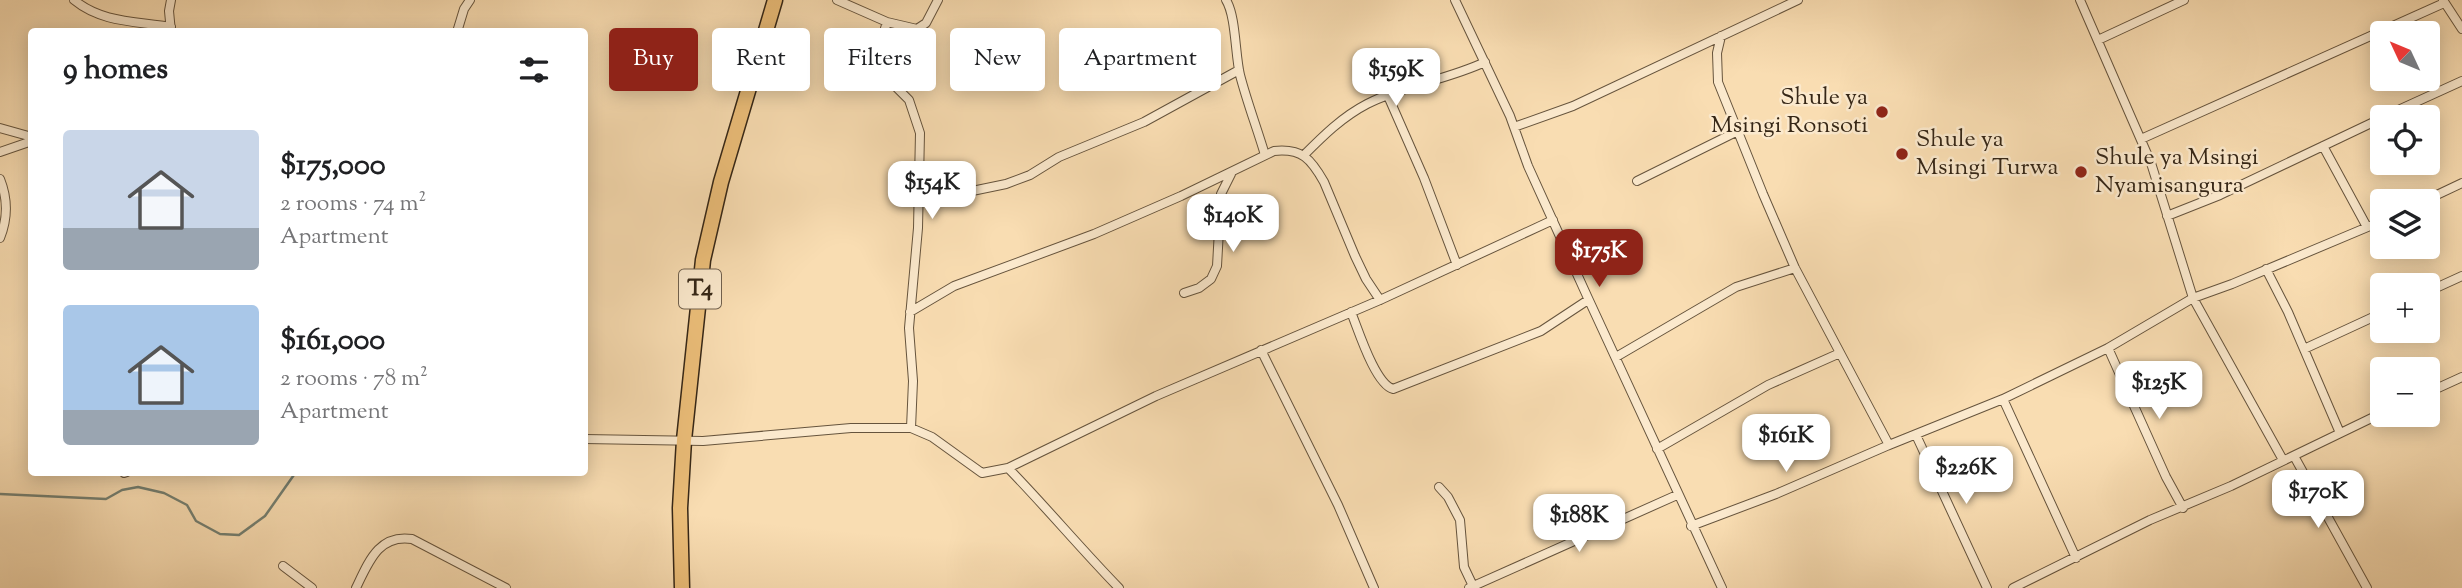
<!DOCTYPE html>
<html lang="en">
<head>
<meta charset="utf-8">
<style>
  body { margin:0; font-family:"Sorts Mill Goudy",serif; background:#f2f2f2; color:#202124; height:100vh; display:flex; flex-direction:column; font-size:26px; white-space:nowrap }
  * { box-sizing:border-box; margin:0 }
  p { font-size:23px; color:#757577 }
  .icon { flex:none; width:38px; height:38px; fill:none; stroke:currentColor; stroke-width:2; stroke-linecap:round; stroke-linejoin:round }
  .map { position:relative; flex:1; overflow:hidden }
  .sheet { position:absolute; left:28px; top:28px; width:560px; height:448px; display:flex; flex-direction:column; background:#fff; border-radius:7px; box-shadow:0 4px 18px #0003 }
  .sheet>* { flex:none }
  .banner { position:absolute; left:609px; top:28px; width:665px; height:63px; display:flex; gap:14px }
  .needle { width:46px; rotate:314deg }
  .fabs { position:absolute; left:2370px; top:21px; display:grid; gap:14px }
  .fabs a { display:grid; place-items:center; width:70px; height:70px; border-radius:7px; background:#fff; box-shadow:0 4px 18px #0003; font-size:35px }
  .price { position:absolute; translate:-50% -60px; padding:0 16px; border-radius:14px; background:#fff; color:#222; font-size:23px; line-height:46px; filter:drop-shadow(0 2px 4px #0008) }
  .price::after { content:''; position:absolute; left:50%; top:42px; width:21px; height:16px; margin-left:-10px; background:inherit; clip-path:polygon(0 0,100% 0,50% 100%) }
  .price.selected { background:#8f2418; color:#fff }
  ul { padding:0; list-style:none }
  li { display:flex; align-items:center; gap:21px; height:175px; padding:0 35px }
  li span { display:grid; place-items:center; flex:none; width:196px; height:140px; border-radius:7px; color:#555 }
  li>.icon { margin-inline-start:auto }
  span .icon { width:84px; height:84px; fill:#fffc; stroke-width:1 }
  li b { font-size:30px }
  h2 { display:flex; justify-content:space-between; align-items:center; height:84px; padding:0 35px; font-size:30px }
  .tag { padding:0 24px; border-radius:7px; background:#fff; box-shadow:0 4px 18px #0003; font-size:24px; line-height:63px }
  .tag.selected { background:#8f2418; color:#fff }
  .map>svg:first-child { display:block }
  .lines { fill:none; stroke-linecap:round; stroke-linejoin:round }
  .stream { stroke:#747f71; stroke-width:2.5 }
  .street-casing { stroke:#66543d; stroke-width:10 }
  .highway-casing { stroke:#352616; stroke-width:17 }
  .street { stroke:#fbe9cd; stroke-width:8 }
  .highway { stroke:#ecbe79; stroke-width:14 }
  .poi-dot { fill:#8f2418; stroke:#fbe9cd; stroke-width:2.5 }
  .labels { text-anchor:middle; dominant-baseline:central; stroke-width:5; stroke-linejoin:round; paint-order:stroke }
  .shield { fill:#fbe9cd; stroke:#70604d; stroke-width:2 }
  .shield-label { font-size:23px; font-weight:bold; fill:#352616 }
  .poi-label { font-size:24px; fill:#352616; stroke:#fbe9cd; text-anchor:start }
</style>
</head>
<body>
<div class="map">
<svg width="2462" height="588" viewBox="0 0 2462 588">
  <rect width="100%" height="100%" fill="#f9ddb2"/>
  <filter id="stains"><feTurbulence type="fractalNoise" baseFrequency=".00286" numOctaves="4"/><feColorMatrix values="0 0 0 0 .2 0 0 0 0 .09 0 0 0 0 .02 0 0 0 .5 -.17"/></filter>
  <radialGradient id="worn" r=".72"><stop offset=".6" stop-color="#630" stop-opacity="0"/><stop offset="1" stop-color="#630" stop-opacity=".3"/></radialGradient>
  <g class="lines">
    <path class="stream" d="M0 494 106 499 122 490 138 487 164 493 187 505 196 521 220 534 239 535 265 516 296 472"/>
    <g class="street-casing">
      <path id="street" d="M74 0C102 23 136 21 171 27
        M171 0 169 11 171 32
        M837 0 887 22 917 29 926 23 938 0
        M1226 0C1236 16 1235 54 1240 75 1247 102 1257 128 1265 155
        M1455 0 1510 116 1528 166 1587 296 1722 588
        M2080 0 2151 163 2193 298 2283 460
        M2443 0 2462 29
        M887 22 882 38 881 64 885 76 909 100 920 133 918 228 909 328 913 381 911 428
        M457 32 464 9 470 0
        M1721 36 1717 53 1718 82 1763 194 1795 268 1889 445 2003 399 2108 348 2193 298 2232 284 2382 221
        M2098 40 2184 0
        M1388 96 1424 178 1457 265
        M2383 117 2462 81
        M1514 127 1573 106 1798 0
        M0 128 32 137
        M2141 139 2444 3
        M2323 146 2367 227
        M0 152 32 141
        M1304 155C1323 136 1342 117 1367 104 1404 85 1447 80 1485 62
        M0 179C8 199 8 218 0 238
        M1637 181 1738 131
        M2424 201 2462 183
        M919 202 1006 184 1030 175 1059 157 1144 122 1239 70
        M2167 216 2220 195 2382 118
        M2266 269 2288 312 2340 433
        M2427 292 2462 276
        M1184 293 1199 288 1211 279 1217 266 1221 194 1231 174
        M910 312 954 286 1094 234 1181 196 1274 151C1302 148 1311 159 1324 182L1355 256 1366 279 1380 300
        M1351 312C1358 329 1375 384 1393 389L1541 331 1588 300
        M2108 348 2166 477 2183 508
        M2304 349 2382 313
        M1261 350 1338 505 1374 588
        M1616 357 1736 287 1795 268
        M2427 393 2462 377
        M2003 399 2076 558
        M1916 435 1987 588
        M584 439 703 441 851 428H911L932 437 982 473 1008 468 1156 396 1380 300 1553 220
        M1657 449 1768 385 1840 353
        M2294 456 2367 588
        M1008 468C1046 507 1081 549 1119 588
        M124 473 127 472
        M1439 487 1448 497 1460 520 1464 567 1473 586
        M1691 526 1776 494 1889 445
        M283 566 312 588
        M356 588C369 561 379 534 412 539L506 588
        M1469 588 1677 495
        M2013 588 2150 520 2231 486 2382 413"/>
    </g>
    <g class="highway-casing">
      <path id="highway" d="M682 588 680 508 684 440 703 260 721 182 775 0"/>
    </g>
    <use href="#street" class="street"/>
    <use href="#highway" class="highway"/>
  </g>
  <g class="poi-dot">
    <circle cx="1882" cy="112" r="7"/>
    <circle cx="1902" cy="154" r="7"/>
    <circle cx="2081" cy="172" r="7"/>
  </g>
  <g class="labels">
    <rect class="shield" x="679" y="269.5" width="42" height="39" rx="5"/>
    <g class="shield-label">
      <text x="700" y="289">T4</text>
    </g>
    <g class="poi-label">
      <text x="1868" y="98" text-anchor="end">Shule ya<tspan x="1868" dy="28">Msingi Ronsoti</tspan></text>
      <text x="1916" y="140">Shule ya<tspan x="1916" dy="28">Msingi Turwa</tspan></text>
      <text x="2095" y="158">Shule ya Msingi<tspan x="2095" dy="28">Nyamisangura</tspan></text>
    </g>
  </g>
  <rect width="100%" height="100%" filter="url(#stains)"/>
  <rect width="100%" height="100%" fill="url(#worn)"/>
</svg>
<div class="fabs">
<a><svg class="needle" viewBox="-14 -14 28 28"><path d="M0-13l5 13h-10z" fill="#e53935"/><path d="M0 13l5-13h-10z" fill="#757577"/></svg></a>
<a><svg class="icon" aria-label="locate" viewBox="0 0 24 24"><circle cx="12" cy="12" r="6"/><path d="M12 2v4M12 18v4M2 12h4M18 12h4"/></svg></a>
<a><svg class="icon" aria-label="layers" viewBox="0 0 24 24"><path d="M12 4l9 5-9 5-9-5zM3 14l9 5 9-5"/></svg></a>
<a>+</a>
<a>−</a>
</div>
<b class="price" style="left:1396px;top:108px">$159K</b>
<b class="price" style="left:932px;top:221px">$154K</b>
<b class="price" style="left:1233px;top:254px">$140K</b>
<b class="price selected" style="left:1599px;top:289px">$175K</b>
<b class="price" style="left:2159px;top:421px">$125K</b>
<b class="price" style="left:1786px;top:474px">$161K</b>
<b class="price" style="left:1966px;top:506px">$226K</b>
<b class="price" style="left:2318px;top:530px">$170K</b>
<b class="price" style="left:1579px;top:554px">$188K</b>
<div class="banner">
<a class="tag selected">Buy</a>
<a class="tag">Rent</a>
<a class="tag">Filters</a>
<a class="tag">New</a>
<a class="tag">Apartment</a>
</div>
<section class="sheet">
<h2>9 homes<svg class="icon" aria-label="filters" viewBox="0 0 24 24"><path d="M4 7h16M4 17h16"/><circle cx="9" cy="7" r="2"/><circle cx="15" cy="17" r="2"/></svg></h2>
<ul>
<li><span style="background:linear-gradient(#c9d6e8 70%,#9aa5b1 0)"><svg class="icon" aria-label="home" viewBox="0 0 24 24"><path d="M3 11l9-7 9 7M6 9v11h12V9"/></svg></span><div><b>$175,000</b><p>2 rooms · 74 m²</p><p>Apartment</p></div></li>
<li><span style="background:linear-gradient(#a9c7e8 75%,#9aa5b1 0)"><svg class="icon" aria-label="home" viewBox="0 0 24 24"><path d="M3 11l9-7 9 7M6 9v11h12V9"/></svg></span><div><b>$161,000</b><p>2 rooms · 78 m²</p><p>Apartment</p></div></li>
</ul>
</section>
</div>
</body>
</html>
